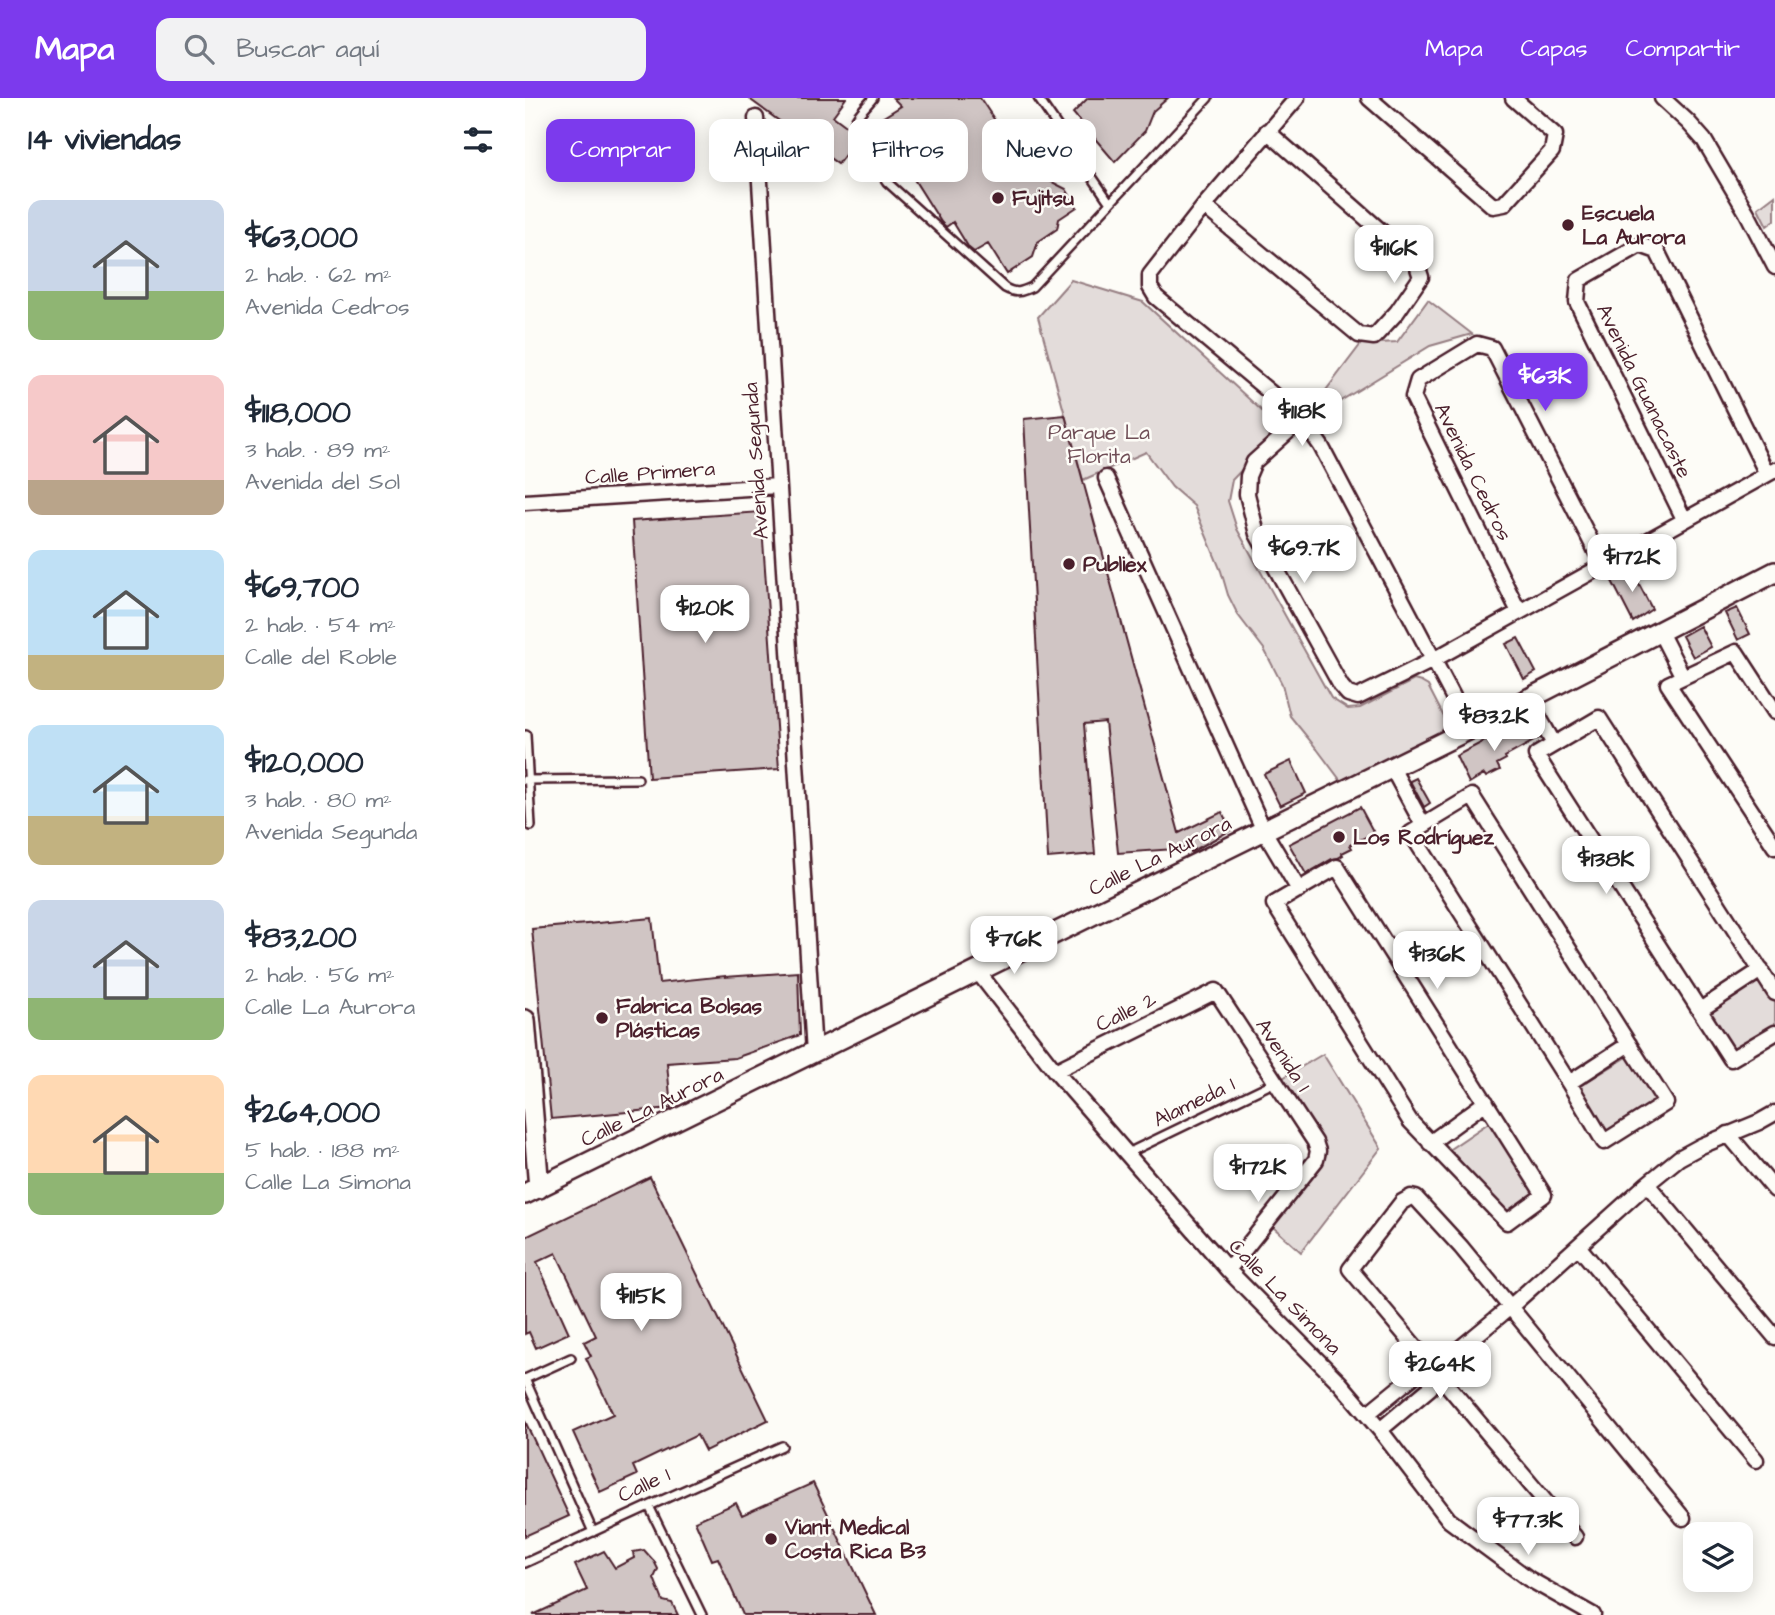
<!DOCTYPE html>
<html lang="es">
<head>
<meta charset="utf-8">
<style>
  body { margin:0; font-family:"Architects Daughter",sans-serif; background:#f2f2f3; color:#1f2937; height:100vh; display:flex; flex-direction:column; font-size:26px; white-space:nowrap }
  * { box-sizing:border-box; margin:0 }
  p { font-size:23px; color:#747a83 }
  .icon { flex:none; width:38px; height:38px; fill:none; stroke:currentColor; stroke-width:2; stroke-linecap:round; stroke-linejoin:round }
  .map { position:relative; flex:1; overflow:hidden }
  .side { display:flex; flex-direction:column; background:#fff; width:525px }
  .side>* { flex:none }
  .guide { position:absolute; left:21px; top:21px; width:665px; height:63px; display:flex; gap:14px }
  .controls { position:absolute; left:1158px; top:1424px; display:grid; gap:14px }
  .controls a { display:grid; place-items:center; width:70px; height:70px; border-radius:14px; background:#fff; box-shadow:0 4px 18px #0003; font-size:35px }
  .price { position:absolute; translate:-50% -60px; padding:0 16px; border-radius:14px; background:#fff; color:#222; font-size:23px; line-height:46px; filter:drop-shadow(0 2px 4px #0008) }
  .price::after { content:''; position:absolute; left:50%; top:42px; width:21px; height:16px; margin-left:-10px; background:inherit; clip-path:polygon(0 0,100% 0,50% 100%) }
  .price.active { background:#7c3aed; color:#fff }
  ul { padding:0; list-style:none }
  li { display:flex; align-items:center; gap:21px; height:175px; padding:0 28px }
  li span { display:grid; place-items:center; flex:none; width:196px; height:140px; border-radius:14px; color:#555 }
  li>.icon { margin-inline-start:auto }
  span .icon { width:84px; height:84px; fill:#fffc; stroke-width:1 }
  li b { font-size:30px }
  h2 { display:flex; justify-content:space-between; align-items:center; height:84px; padding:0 28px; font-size:30px }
  .tag { padding:0 24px; border-radius:14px; background:#fff; box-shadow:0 4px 18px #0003; font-size:24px; line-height:63px }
  .tag.active { background:#7c3aed; color:#fff }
  header { display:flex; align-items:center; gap:42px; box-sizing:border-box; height:98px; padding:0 35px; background:#7c3aed; color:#fff }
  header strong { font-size:33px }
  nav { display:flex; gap:38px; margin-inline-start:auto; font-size:24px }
  .search { width:490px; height:63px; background:#f2f2f3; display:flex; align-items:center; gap:18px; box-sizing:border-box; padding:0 24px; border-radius:14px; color:#747a83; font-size:26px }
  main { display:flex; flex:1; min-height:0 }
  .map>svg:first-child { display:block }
  .green { fill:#e3dcda; stroke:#967e82; stroke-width:2 }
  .building { fill:#d0c5c4; stroke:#4a1f2b; stroke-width:2 }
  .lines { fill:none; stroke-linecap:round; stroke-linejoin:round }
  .lane-casing { stroke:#4a1f2b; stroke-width:12 }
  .street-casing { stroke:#4a1f2b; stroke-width:19 }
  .secondary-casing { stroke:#4a1f2b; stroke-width:24 }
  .lane { stroke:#fdfcf7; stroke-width:7 }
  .street { stroke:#fdfcf7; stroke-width:14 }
  .secondary { stroke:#fdfcf7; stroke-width:19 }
  .poi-dot { fill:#4a1f2b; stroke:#fdfcf7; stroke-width:2.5 }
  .labels { text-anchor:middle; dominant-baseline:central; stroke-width:5; stroke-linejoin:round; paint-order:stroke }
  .poi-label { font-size:21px; font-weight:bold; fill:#4a1f2b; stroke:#fdfcf7; text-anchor:start }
  .street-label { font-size:21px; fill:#4a1f2b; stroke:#fdfcf7 }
  .park-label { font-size:21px; fill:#704e57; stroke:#fdfcf7 }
</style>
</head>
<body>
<header>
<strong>Mapa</strong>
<div class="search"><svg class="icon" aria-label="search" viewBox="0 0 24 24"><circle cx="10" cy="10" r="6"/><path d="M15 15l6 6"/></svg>Buscar aquí</div>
<nav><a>Mapa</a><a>Capas</a><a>Compartir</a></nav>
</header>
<main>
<section class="side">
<h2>14 viviendas<svg class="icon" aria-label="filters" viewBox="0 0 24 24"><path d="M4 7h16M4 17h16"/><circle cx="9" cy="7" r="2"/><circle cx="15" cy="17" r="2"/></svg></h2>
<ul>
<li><span style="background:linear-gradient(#c9d6e8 65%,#8fb573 0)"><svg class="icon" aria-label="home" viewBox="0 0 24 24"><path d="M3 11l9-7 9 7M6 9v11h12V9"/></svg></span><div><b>$63,000</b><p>2 hab. · 62 m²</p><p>Avenida Cedros</p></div></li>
<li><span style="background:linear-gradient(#f6c9c9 75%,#b9a48a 0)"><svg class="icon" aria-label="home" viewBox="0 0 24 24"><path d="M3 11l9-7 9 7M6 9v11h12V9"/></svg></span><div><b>$118,000</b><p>3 hab. · 89 m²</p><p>Avenida del Sol</p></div></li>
<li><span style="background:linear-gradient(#bfe0f5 75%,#c2b280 0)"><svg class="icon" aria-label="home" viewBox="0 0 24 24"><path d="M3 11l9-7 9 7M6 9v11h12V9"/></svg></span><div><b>$69,700</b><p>2 hab. · 54 m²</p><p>Calle del Roble</p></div></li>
<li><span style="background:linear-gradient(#bfe0f5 65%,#c2b280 0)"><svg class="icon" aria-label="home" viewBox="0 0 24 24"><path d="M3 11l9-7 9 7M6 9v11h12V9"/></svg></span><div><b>$120,000</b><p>3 hab. · 80 m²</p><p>Avenida Segunda</p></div></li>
<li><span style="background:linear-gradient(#c9d6e8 70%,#8fb573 0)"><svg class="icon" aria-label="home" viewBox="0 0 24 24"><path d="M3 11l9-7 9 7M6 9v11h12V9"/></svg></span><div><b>$83,200</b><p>2 hab. · 56 m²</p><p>Calle La Aurora</p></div></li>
<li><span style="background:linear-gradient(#ffd9b3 70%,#8fb573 0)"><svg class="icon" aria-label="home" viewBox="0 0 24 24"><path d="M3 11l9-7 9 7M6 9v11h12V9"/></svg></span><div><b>$264,000</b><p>5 hab. · 188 m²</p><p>Calle La Simona</p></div></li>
</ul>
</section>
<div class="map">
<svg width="1250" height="1517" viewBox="0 0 1250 1517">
  <rect width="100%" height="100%" fill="#fdfcf7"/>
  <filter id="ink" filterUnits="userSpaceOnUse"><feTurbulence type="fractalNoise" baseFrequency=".0143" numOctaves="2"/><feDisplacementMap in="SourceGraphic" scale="14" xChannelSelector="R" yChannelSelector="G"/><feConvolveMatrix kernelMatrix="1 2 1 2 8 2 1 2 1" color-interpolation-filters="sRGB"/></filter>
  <g filter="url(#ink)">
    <path class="green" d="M1250 97V122L1242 128 1233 110Z
      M546 182 618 204 748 323 750 331 747 340 707 382 703 403 712 431 806 600 823 611 835 610 889 582 896 584 903 588 920 621V627L917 633 816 683 792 651 765 618 757 586 739 551 713 517 703 497 696 473 669 408 647 389 621 354 558 382 513 219Z
      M903 202 947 236 905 248 791 318 786 312 836 246 872 244Z
      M1236 880 1250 903V931L1207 957 1181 913Z
      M798 956 856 1050 776 1154 747 1128 794 1067 801 1056V1050L756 981Z
      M1104 958 1133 1006 1082 1037 1053 989Z
      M965 1024 1012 1095 985 1116 950 1081 925 1051Z"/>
    <path class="building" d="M223 0H321L308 18 324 30 329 45 313 66Z
      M368 0H455L481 39 503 46 525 83 541 91 552 109 534 121 532 131 513 144 508 159 482 176 463 146 449 154 444 150 428 124 421 129 416 124 378 64 367 71 341 30 376 8Z
      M563 0H643L628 13 620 33 590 64 548 15Z
      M540 317 654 735 697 714 706 732 666 754 664 750 593 755 580 624 559 626 570 756 523 760 499 321Z
      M236 414 254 671 124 680 107 423Z
      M1105 469 1127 511 1108 524 1086 481Z
      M1212 510 1225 536 1213 542 1200 515Z
      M1175 528 1186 549 1168 559 1157 538Z
      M993 540 1011 574 999 581 981 546Z
      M1006 625 1014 640 980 659 981 661 972 666 975 672 961 679 959 676 944 685 931 658 969 638 970 641 987 633 988 635Z
      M766 663 781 695 755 708 739 676Z
      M891 680 905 705 899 709 885 683Z
      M835 709 849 735 825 747 827 750 817 755 818 757 813 760 807 761 781 776 764 746Z
      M127 820 134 885 200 878V879L273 874 275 937 210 960 142 965 146 1010 26 1021 7 831Z
      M125 1079 243 1322 180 1353 172 1337 108 1368 112 1377 75 1394 48 1334 88 1316 61 1260 66 1258 59 1244 71 1238 31 1155 12 1164 44 1235 11 1250 4 1234 0 1236V1137L1 1139Z
      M0 1323 44 1418 0 1438Z
      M288 1385 351 1517H218L193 1460 187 1462 170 1423 211 1405 217 1417Z
      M119 1452 129 1463 133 1471 129 1480 138 1503 147 1505 153 1517H8L62 1492 50 1467 79 1453 90 1470 109 1460 108 1454Z"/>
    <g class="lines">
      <g class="lane-casing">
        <path id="lane" d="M348 0C343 7 333 15 330 23 326 39 353 71 362 84L480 190C491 196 496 194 507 189L683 0
          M513 0 585 105
          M1 637 6 728
          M0 682 113 681
          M603 1055 750 984
          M0 1281 68 1434
          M0 1281 46 1260
          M124 1408 177 1517
          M0 1465 124 1408 257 1348"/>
      </g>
      <g class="street-casing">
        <path id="street" d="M772 0 679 108 625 177V189L631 199 777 321 796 348 945 631
          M844 0 968 108 979 106 1027 53 1030 37 988 0
          M1137 0 1163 24 1179 42 1222 115 1250 169
          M231 20 289 955
          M679 108 834 237 849 239 872 214 896 179 891 164 742 33
          M777 321 729 364 723 378 722 396 732 436 816 588 823 596 833 599 908 562 1250 372
          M581 380 739 733 774 792
          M0 404 253 388
          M1159 421 1052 204 1054 182 1115 147 1132 153 1242 376
          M994 514 888 299 893 282 952 246 967 250 1078 467
          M1134 532 1158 579
          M1004 602 1029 646
          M1250 614 1211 554 1143 586 1250 749
          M867 670 898 727
          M947 698 1141 1005 1079 1044 1044 985 886 735Z
          M812 769 1019 1097 982 1124 885 1023 749 806Z
          M453 874 530 973 703 1172 815 1285 855 1332 924 1422 1004 1481 1068 1517
          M1250 895 1074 620 1011 657 1206 961 1250 935
          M1175 912 1236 872
          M530 973 691 893 790 1044 793 1053 791 1062 703 1172
          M1044 985 1104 946
          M1203 1036 1250 1092
          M905 1045 961 1004
          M1122 1086 1250 1239
          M1053 1148 1231 1362
          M842 1316 891 1276 910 1271 984 1210 1122 1086 1154 1060 1176 1048 1234 1024 1250 1015
          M855 1332 905 1290 910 1271
          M1050 1439 825 1171 877 1104 886 1099 891 1100 936 1149 1158 1420"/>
      </g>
      <g class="secondary-casing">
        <path id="secondary" d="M0 922 14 1090
          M0 1096 945 631 1250 474"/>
      </g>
      <use href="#lane" class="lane"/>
      <use href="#street" class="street"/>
      <use href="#secondary" class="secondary"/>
    </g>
  </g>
  <g class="poi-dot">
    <circle cx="473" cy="100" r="7"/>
    <circle cx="1043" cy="127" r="7"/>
    <circle cx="544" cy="466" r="7"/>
    <circle cx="814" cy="739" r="7"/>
    <circle cx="77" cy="920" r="7"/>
    <circle cx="246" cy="1441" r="7"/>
  </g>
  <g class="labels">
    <g class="poi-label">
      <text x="487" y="100">Fujitsu</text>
      <text x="1057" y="115">Escuela<tspan x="1057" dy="24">La Aurora</tspan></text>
      <text x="558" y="466">Publiex</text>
      <text x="828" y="739">Los Rodríguez</text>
      <text x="91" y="908">Fabrica Bolsas<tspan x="91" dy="24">Plásticas</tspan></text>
      <text x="260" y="1429">Viant Medical<tspan x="260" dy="24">Costa Rica B3</tspan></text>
    </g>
    <g class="street-label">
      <text transform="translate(1119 293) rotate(64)">Avenida Guanacaste</text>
      <text transform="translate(231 363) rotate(-94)">Avenida Segunda</text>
      <text transform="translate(948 374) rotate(64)">Avenida Cedros</text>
      <text transform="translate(125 375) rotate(-4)">Calle Primera</text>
      <text transform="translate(635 758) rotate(-26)">Calle La Aurora</text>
      <text transform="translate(601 914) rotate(-26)">Calle 2</text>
      <text transform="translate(758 957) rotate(57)">Avenida 1</text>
      <text transform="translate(669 1004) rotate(-26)">Alameda 1</text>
      <text transform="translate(127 1009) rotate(-26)">Calle La Aurora</text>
      <text transform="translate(760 1199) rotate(46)">Calle La Simona</text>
      <text transform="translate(119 1387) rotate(-25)">Calle 1</text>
    </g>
    <g class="park-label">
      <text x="574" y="334">Parque La<tspan x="574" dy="24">Florita</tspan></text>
    </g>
  </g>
</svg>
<div class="controls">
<a><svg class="icon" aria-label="layers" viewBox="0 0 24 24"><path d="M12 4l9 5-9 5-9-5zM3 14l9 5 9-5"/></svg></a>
</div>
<b class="price" style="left:869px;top:187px">$116K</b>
<b class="price active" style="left:1020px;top:315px">$63K</b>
<b class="price" style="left:777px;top:350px">$118K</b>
<b class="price" style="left:779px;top:487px">$69.7K</b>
<b class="price" style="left:1107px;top:496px">$172K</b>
<b class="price" style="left:180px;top:547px">$120K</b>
<b class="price" style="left:969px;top:655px">$83.2K</b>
<b class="price" style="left:1081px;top:798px">$138K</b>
<b class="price" style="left:489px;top:878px">$76K</b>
<b class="price" style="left:912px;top:893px">$136K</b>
<b class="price" style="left:733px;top:1106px">$172K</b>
<b class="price" style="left:116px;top:1235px">$115K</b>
<b class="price" style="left:915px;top:1303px">$264K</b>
<b class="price" style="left:1003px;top:1459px">$77.3K</b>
<div class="guide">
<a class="tag active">Comprar</a>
<a class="tag">Alquilar</a>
<a class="tag">Filtros</a>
<a class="tag">Nuevo</a>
</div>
</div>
</main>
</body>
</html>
